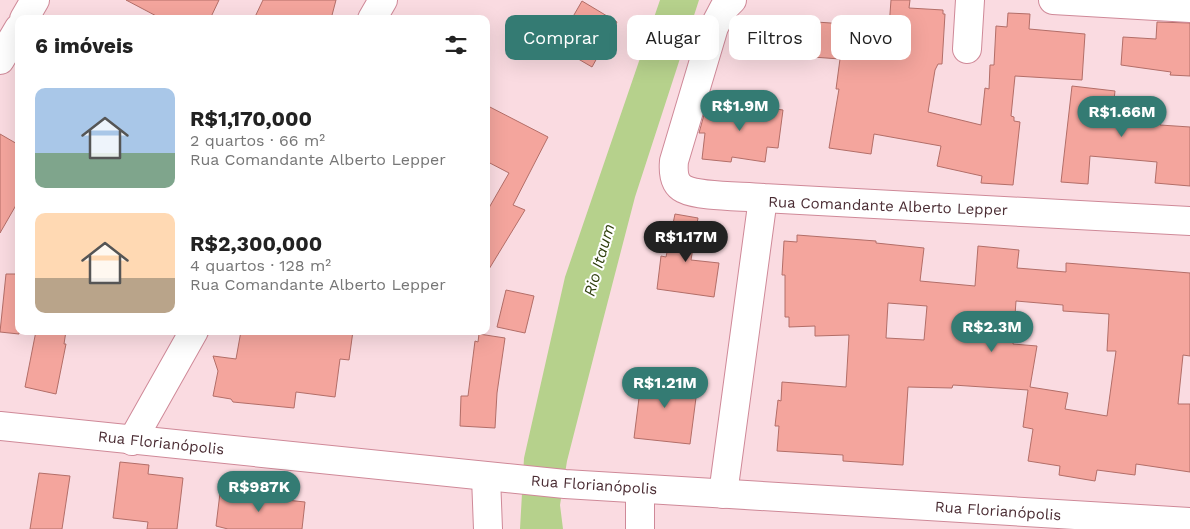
<!DOCTYPE html>
<html lang="pt">
<head>
<meta charset="utf-8">
<style>
  body { margin:0; font-family:"Work Sans",sans-serif; background:#f6f6f6; color:#222; height:100vh; display:flex; flex-direction:column; font-size:19px; white-space:nowrap }
  * { box-sizing:border-box; margin:0 }
  p { font-size:16px; color:#767676 }
  .icon { flex:none; width:28px; height:28px; fill:none; stroke:currentColor; stroke-width:2; stroke-linecap:round; stroke-linejoin:round }
  .map { position:relative; flex:1; overflow:hidden }
  .drawer { position:absolute; left:15px; top:15px; width:475px; height:320px; display:flex; flex-direction:column; background:#fff; border-radius:10px; box-shadow:0 5px 20px #0002 }
  .drawer>* { flex:none }
  .guide { position:absolute; left:505px; top:15px; width:475px; height:45px; display:flex; gap:10px }
  .price { position:absolute; translate:-50% -42px; padding:0 11px; border-radius:18px; background:#347b73; color:#fff; font-size:16px; line-height:32px; filter:drop-shadow(0 1px 2px #0008) }
  .price::after { content:''; position:absolute; left:50%; top:30px; width:15px; height:11px; margin-left:-8px; background:inherit; clip-path:polygon(0 0,100% 0,50% 100%) }
  .price.on { background:#222; color:#fff }
  ul { padding:0; list-style:none }
  li { display:flex; align-items:center; gap:15px; height:125px; padding:0 20px }
  li span { display:grid; place-items:center; flex:none; width:140px; height:100px; border-radius:10px; color:#555 }
  li>.icon { margin-inline-start:auto }
  span .icon { width:60px; height:60px; fill:#fffc; stroke-width:1 }
  li b { font-size:21px }
  h2 { display:flex; justify-content:space-between; align-items:center; height:60px; padding:0 20px; font-size:21px }
  .pill { padding:0 18px; border-radius:10px; background:#fff; box-shadow:0 5px 20px #0002; font-size:18px; line-height:45px }
  .pill.on { background:#347b73; color:#fff }
  .map>svg:first-child { display:block }
  .water { fill:#b6d18c }
  .building { fill:#f4a59d; stroke:#b36e68; fill-rule:evenodd }
  .lines { fill:none; stroke-linecap:round; stroke-linejoin:round }
  .minor-casing { stroke:#cf8998; stroke-width:30 }
  .tertiary-casing { stroke:#cf8998; stroke-width:30 }
  .secondary-casing { stroke:#cf8998; stroke-width:30 }
  .minor { stroke:#fff; stroke-width:28 }
  .tertiary { stroke:#fff; stroke-width:28 }
  .secondary { stroke:#fff; stroke-width:28 }
  .labels { text-anchor:middle; dominant-baseline:central; stroke-width:4; stroke-linejoin:round; paint-order:stroke }
  .street-label { font-size:15px; fill:#4a2c33; stroke:#fff }
  .water-label { font-size:16px; font-style:italic; fill:#30400e; stroke:#fff }
</style>
</head>
<body>
<div class="map">
<svg width="1190" height="529" viewBox="0 0 1190 529">
  <rect width="100%" height="100%" fill="#fadbe1"/>
  <path class="water" d="M660 0H699L635 197 602 324 567 461 560 505 563 529H520L524 458 565 277Z"/>
  <path class="building" d="M126 0H219L210 19H162Z
    M263 0H336L331 19H254Z
    M891 0H910L909 8 943 10V14H945L942 64H938L935 70 928 112 981 125 985 88 989 89 990 65H994L996 26 1007 27 1008 13 1030 14 1029 29 1085 34 1082 80 1015 76 1011 116 1014 117V121L1020 122 1013 185 981 183 982 176 937 166 941 146 874 134 871 154 829 148 839 89H836L840 59 785 55 787 20 889 27Z
    M582 1 617 22 592 67 556 46Z
    M1157 22 1190 23V76L1170 75 1171 72 1121 65 1123 37 1156 39Z
    M1072 86 1115 91 1113 108 1162 112 1160 125 1190 127V186L1155 183 1157 162 1090 156 1088 184 1061 182Z
    M707 104 746 108V105L783 110 778 148 767 147 765 162 732 157 731 162 702 159 705 133H699Z
    M486 105 548 137 513 205 525 210 486 274V213L509 173 486 161Z
    M0 134 19 145V200L0 233Z
    M675 214 698 218 691 260 719 263 714 297 657 289 661 256 666 257Z
    M797 235 876 241V243L924 248 920 281 975 286 978 246 1019 250 1017 268 1066 272V263L1190 273V356L1183 355 1178 404H1190V472L1136 464 1135 475 1097 470 1095 481 1059 475 1060 466 1028 461 1033 429 1023 427 1028 390 953 385 952 388 908 387 903 465 843 461V455L777 451 779 426H775L778 400 781 401 782 382 846 387 849 335 815 336V326L789 327V317H785V275H782L784 241 797 242ZM1016 301 1063 305V311L1109 314 1107 351H1116L1107 416 1065 409 1068 393 1030 387 1037 346 1013 344ZM888 303 927 306 924 340 886 338Z
    M6 274H19V334L0 332Z
    M506 290 534 296 525 333 497 327Z
    M36 331H66L64 344H66L56 394 25 387Z
    M241 331H353L349 360 340 359 335 397 296 392 294 408 233 402 231 399 213 396 218 371 213 356 236 359Z
    M479 334 505 338 497 393 495 428 460 426 461 396H468L475 341 478 342Z
    M648 369 684 376 683 386 697 390 690 444 634 438 641 382 646 383Z
    M120 462 149 465 148 474 183 478 177 529H147L148 522 113 518Z
    M39 473 70 476 62 529H30Z
    M220 493 305 502 302 529H228L216 526Z"/>
  <g class="lines">
    <g class="minor-casing">
      <path id="minor" d="M732 0 724 8 714 27 674 161C673 172 674 184 684 189 699 197 744 196 763 198
        M1053 0 1190 8
        M372 19 383 0
        M967 49 970 0
        M132 441 194 331
        M486 477 488 529
        M640 489V529
        M723 494 763 198 1190 221"/>
    </g>
    <g class="tertiary-casing">
      <path id="tertiary" d="M24 19 35 0
        M0 60 19 28"/>
    </g>
    <g class="secondary-casing">
      <path id="secondary" d="M0 426 565 484 1190 522"/>
    </g>
    <use href="#minor" class="minor"/>
    <use href="#tertiary" class="tertiary"/>
    <use href="#secondary" class="secondary"/>
  </g>
  <g class="labels">
    <g class="street-label">
      <text transform="translate(888 206) rotate(2)">Rua Comandante Alberto Lepper</text>
      <text transform="translate(161 443) rotate(6)">Rua Florianópolis</text>
      <text transform="translate(594 485) rotate(4)">Rua Florianópolis</text>
      <text transform="translate(998 511) rotate(4)">Rua Florianópolis</text>
    </g>
    <g class="water-label">
      <text transform="translate(599 260) rotate(-74)">Rio Itaum</text>
    </g>
  </g>
</svg>
<b class="price" style="left:740px;top:132px">R$1.9M</b>
<b class="price" style="left:1122px;top:138px">R$1.66M</b>
<b class="price on" style="left:686px;top:263px">R$1.17M</b>
<b class="price" style="left:992px;top:353px">R$2.3M</b>
<b class="price" style="left:665px;top:409px">R$1.21M</b>
<b class="price" style="left:259px;top:513px">R$987K</b>
<div class="guide">
<a class="pill on">Comprar</a>
<a class="pill">Alugar</a>
<a class="pill">Filtros</a>
<a class="pill">Novo</a>
</div>
<section class="drawer">
<h2>6 imóveis<svg class="icon" aria-label="filters" viewBox="0 0 24 24"><path d="M4 7h16M4 17h16"/><circle cx="9" cy="7" r="2"/><circle cx="15" cy="17" r="2"/></svg></h2>
<ul>
<li><span style="background:linear-gradient(#a9c7e8 65%,#7fa58c 0)"><svg class="icon" aria-label="home" viewBox="0 0 24 24"><path d="M3 11l9-7 9 7M6 9v11h12V9"/></svg></span><div><b>R$1,170,000</b><p>2 quartos · 66 m²</p><p>Rua Comandante Alberto Lepper</p></div></li>
<li><span style="background:linear-gradient(#ffd9b3 65%,#b9a48a 0)"><svg class="icon" aria-label="home" viewBox="0 0 24 24"><path d="M3 11l9-7 9 7M6 9v11h12V9"/></svg></span><div><b>R$2,300,000</b><p>4 quartos · 128 m²</p><p>Rua Comandante Alberto Lepper</p></div></li>
</ul>
</section>
</div>
</body>
</html>
